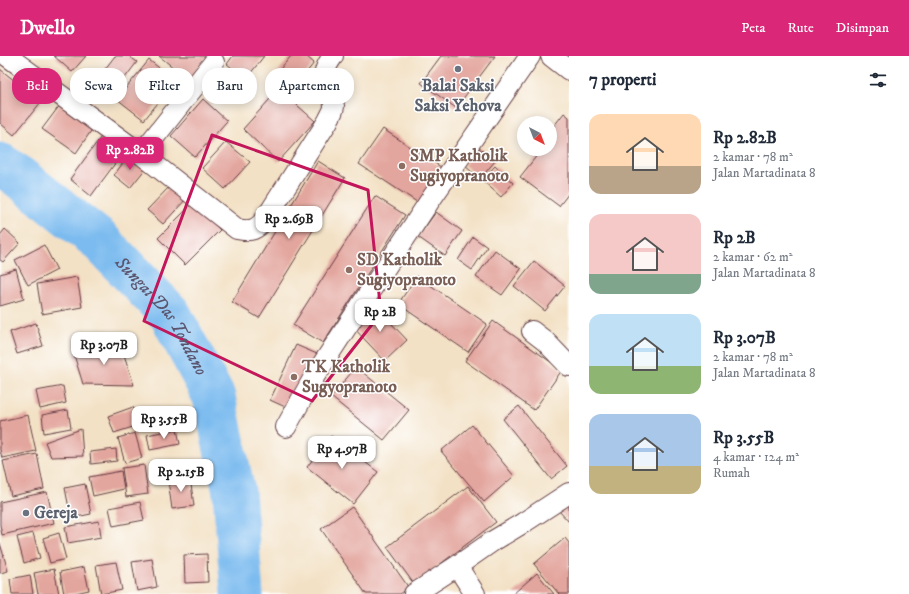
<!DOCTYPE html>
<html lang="id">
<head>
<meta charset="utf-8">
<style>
  body { margin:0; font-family:"IM FELL DW Pica",serif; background:#f6f6f7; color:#1f2937; height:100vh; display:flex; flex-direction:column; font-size:15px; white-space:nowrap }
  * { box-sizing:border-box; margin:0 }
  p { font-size:13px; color:#747a83 }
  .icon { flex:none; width:22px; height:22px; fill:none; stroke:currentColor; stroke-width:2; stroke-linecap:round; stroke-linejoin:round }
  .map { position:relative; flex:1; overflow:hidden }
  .details { display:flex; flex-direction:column; background:#fff; width:340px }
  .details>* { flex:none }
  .banner { position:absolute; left:12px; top:12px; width:380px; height:36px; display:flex; gap:8px }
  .needle { width:26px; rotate:138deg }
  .tools { position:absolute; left:517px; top:60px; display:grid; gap:8px }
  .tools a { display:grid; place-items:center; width:40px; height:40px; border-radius:50%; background:#fff; box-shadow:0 2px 10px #0003; font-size:20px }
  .price { position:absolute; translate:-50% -34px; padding:0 9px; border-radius:8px; background:#fff; color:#222; font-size:13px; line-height:26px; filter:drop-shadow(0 1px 2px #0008) }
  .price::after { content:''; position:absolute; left:50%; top:24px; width:12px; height:9px; margin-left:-6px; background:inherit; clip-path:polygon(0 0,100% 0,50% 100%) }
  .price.active { background:#db2777; color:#fff }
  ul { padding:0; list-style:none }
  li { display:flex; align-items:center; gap:12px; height:100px; padding:0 20px }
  li span { display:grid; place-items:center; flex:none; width:112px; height:80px; border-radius:12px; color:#555 }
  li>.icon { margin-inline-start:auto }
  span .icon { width:48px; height:48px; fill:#fffc; stroke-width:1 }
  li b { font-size:17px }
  h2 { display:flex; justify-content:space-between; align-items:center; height:48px; padding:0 20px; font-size:17px }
  .pill { padding:0 14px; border-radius:16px; background:#fff; box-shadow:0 2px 10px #0003; font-size:14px; line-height:36px }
  .pill.active { background:#db2777; color:#fff }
  header { display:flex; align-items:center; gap:24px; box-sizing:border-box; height:56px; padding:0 20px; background:#db2777; color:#fff }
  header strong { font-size:19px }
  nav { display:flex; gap:22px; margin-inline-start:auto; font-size:14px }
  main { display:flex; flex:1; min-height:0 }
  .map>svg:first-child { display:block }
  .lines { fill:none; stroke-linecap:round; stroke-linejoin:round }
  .river { stroke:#7bbbef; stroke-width:43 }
  .building { fill:#e3a69e }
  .street-casing { stroke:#633c42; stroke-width:22 }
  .street { stroke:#fff; stroke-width:20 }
  .marked { fill:none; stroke:#c2185b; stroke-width:3; stroke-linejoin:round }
  .worship-dot { fill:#6b7280; stroke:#fff; stroke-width:1.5 }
  .education-dot { fill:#8d6e63; stroke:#fff; stroke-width:1.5 }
  .labels { text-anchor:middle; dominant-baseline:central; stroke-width:3; stroke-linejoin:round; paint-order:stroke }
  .worship-label { font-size:17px; font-weight:bold; fill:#5b616d; stroke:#fff }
  .education-label { font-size:17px; font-weight:bold; fill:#785e54; stroke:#fff; text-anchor:start }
  .water-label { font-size:18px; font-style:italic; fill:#5b5670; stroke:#fff }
</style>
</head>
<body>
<header>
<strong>Dwello</strong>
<nav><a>Peta</a><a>Rute</a><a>Disimpan</a></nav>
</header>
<main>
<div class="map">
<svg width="569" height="538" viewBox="0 0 569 538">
  <rect width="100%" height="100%" fill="#fff"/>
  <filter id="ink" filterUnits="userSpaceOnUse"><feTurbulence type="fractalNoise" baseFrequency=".025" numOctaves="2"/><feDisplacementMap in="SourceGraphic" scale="8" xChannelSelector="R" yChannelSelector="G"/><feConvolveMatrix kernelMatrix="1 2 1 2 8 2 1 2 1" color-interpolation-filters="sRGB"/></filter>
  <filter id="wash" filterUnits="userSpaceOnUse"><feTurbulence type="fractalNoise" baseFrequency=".012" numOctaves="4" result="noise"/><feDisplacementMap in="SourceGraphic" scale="16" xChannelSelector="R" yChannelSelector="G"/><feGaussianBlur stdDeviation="0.9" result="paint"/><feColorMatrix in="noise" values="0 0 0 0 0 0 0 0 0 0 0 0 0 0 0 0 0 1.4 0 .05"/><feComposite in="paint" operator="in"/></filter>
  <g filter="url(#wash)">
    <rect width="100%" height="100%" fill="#f3e1c5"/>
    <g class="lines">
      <path class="river" id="s1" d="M0 108 15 118 98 183 170 258 214 341 234 436 242 538"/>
    </g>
    <g id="blocks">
      <path class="building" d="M54 0H86L72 16Z
        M115 0H129L137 6 112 39 95 26Z
        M159 0H207L189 24Z
        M233 0H264L246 23 227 8Z
        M291 0H306L314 7 294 32 276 18Z
        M441 0H495L456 52 421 27Z
        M149 4 176 25 144 64 117 43Z
        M0 13 41 46 14 79 0 67Z
        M279 33 315 65 278 106 243 73Z
        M203 43 227 65 195 101 171 80Z
        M60 49 93 72 76 97 42 73Z
        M564 57 569 61V137L559 150 520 121 542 93H550V75Z
        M383 73 444 113 420 148 359 108Z
        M103 78 125 94 91 140 70 123Z
        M226 86 250 106 225 133 202 112Z
        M478 91 495 105 480 123 464 109Z
        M129 99 146 112 130 132 114 119Z
        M318 105 345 122 259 262 232 246Z
        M495 110 513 127 501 141 482 124Z
        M172 128 187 142 163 168 147 154Z
        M375 140 405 159 323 287 293 269Z
        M193 147 220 174 185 209 158 182Z
        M436 156 462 175 445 200 418 181Z
        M5 173 20 187 3 206 0 204V179Z
        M473 181 487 191 472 214 458 204Z
        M44 189 57 214 28 229 15 204Z
        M495 194 521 213 502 239 476 221Z
        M534 205 565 230 545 255 514 230Z
        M16 213 24 243 0 250V218Z
        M417 220 487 268 468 296 398 248Z
        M77 221 82 251 42 258 37 228Z
        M374 249 407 284 385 305 352 270Z
        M493 265 562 314 534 354 465 305Z
        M36 267 43 290 17 298 10 276Z
        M119 284 134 329 83 328 74 299Z
        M296 289 317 298 292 354 270 344Z
        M356 311 409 354 384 384 331 341Z
        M63 330 66 347 40 353 36 335Z
        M519 350 567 410 551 423 503 363Z
        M133 351 139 369 114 377 108 360Z
        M68 354 71 372 44 377 42 359Z
        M28 359 36 395 2 402 0 394V365Z
        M472 369 514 420 484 446 441 395Z
        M81 373 83 400 51 401 45 386Z
        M177 373 180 388 150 394 147 379Z
        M135 377 142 402 125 407 118 382Z
        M331 380 378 416 353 448 307 411Z
        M116 393 117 405 91 408 90 396Z
        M37 398 44 433 11 440 3 405Z
        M144 409 148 438 126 441 122 412Z
        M121 415 124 433 93 440 89 421Z
        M190 421 194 450 172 453 168 424Z
        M85 428 91 458 71 462 65 432Z
        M468 430 496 466 414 528 387 491Z
        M47 436 54 467 2 479 0 469V446Z
        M140 446 144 464 113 470 109 452Z
        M569 446V466L559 455Z
        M352 451 409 532 400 538H366L321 473Z
        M99 465 101 481 68 487 65 471Z
        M33 477 40 502 24 507 17 481Z
        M59 477 66 503 50 507 43 482Z
        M565 482 569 487V538H559L534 508Z
        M0 487 8 515 0 517Z
        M207 498 208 526 185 527 184 499Z
        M152 503 157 531 137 535 132 506Z
        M116 506 122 534 101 538 96 509Z
        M84 511 89 534 71 538H64L60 516Z
        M54 513 59 538H38L34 517Z
        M537 517 554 538H513Z
        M30 519 33 538H12L10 523Z"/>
    </g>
  </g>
  <g filter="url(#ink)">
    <use href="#blocks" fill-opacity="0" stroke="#633c42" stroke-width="1"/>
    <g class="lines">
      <g class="street-casing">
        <path id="street" d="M7 0 141 98 237 173C251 176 257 174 266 162L328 65C330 60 334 55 334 50 334 45 332 40 330 35 322 19 323 14 333 0
          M551 0 569 14
          M141 98 214 6
          M532 275 545 285 569 310
          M286 371 314 321 384 214 429 146 530 0
          M414 538 457 510
          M475 538 457 510 493 485 523 467 569 437"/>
      </g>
      <use href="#street" class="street"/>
    </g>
  </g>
  <path class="marked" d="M212 79 368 134 381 257 312 345 144 265Z"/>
  <g class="worship-dot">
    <circle cx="458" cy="13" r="4"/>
    <circle cx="26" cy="457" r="4"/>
  </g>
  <g class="education-dot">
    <circle cx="402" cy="110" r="4"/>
    <circle cx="349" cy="214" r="4"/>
    <circle cx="294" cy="321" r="4"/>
  </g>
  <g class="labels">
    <g class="worship-label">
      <text x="458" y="30">Balai Saksi<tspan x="458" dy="20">Saksi Yehova</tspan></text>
      <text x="34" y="457" text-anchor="start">Gereja</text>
    </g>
    <g class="education-label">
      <text x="410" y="100">SMP Katholik<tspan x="410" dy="20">Sugiyopranoto</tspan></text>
      <text x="357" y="204">SD Katholik<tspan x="357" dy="20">Sugiyopranoto</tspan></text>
      <text x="302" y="311">TK Katholik<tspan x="302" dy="20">Sugyopranoto</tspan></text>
    </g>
    <g class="water-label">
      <text stroke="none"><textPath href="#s1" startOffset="224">Sungai Das Tondano</textPath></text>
    </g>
  </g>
</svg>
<div class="tools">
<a><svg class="needle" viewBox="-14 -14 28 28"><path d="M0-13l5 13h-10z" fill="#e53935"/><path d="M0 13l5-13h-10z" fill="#747a83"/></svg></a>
</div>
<b class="price active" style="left:130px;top:115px">Rp 2.82B</b>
<b class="price" style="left:289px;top:184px">Rp 2.69B</b>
<b class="price" style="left:380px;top:277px">Rp 2B</b>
<b class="price" style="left:104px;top:310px">Rp 3.07B</b>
<b class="price" style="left:164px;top:384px">Rp 3.55B</b>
<b class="price" style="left:342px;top:414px">Rp 4.97B</b>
<b class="price" style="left:181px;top:437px">Rp 2.15B</b>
<div class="banner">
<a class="pill active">Beli</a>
<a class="pill">Sewa</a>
<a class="pill">Filter</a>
<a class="pill">Baru</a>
<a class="pill">Apartemen</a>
</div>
</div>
<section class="details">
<h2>7 properti<svg class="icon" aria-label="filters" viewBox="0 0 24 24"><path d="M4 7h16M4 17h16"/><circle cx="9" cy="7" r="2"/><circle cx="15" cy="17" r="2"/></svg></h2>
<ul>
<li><span style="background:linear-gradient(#ffd9b3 65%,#b9a48a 0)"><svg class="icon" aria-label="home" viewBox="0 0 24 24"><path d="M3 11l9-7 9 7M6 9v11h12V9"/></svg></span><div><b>Rp 2.82B</b><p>2 kamar · 78 m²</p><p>Jalan Martadinata 8</p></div></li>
<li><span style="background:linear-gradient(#f6c9c9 75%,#7fa58c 0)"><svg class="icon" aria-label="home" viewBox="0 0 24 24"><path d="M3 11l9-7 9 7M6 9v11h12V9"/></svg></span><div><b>Rp 2B</b><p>2 kamar · 62 m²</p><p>Jalan Martadinata 8</p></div></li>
<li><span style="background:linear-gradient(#bfe0f5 65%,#8fb573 0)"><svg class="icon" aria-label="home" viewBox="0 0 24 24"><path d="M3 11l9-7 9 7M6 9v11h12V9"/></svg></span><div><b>Rp 3.07B</b><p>2 kamar · 78 m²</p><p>Jalan Martadinata 8</p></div></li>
<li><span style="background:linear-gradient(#a9c7e8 65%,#c2b280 0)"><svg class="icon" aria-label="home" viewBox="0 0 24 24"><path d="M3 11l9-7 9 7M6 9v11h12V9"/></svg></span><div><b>Rp 3.55B</b><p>4 kamar · 124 m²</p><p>Rumah</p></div></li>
</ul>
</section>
</main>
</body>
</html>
